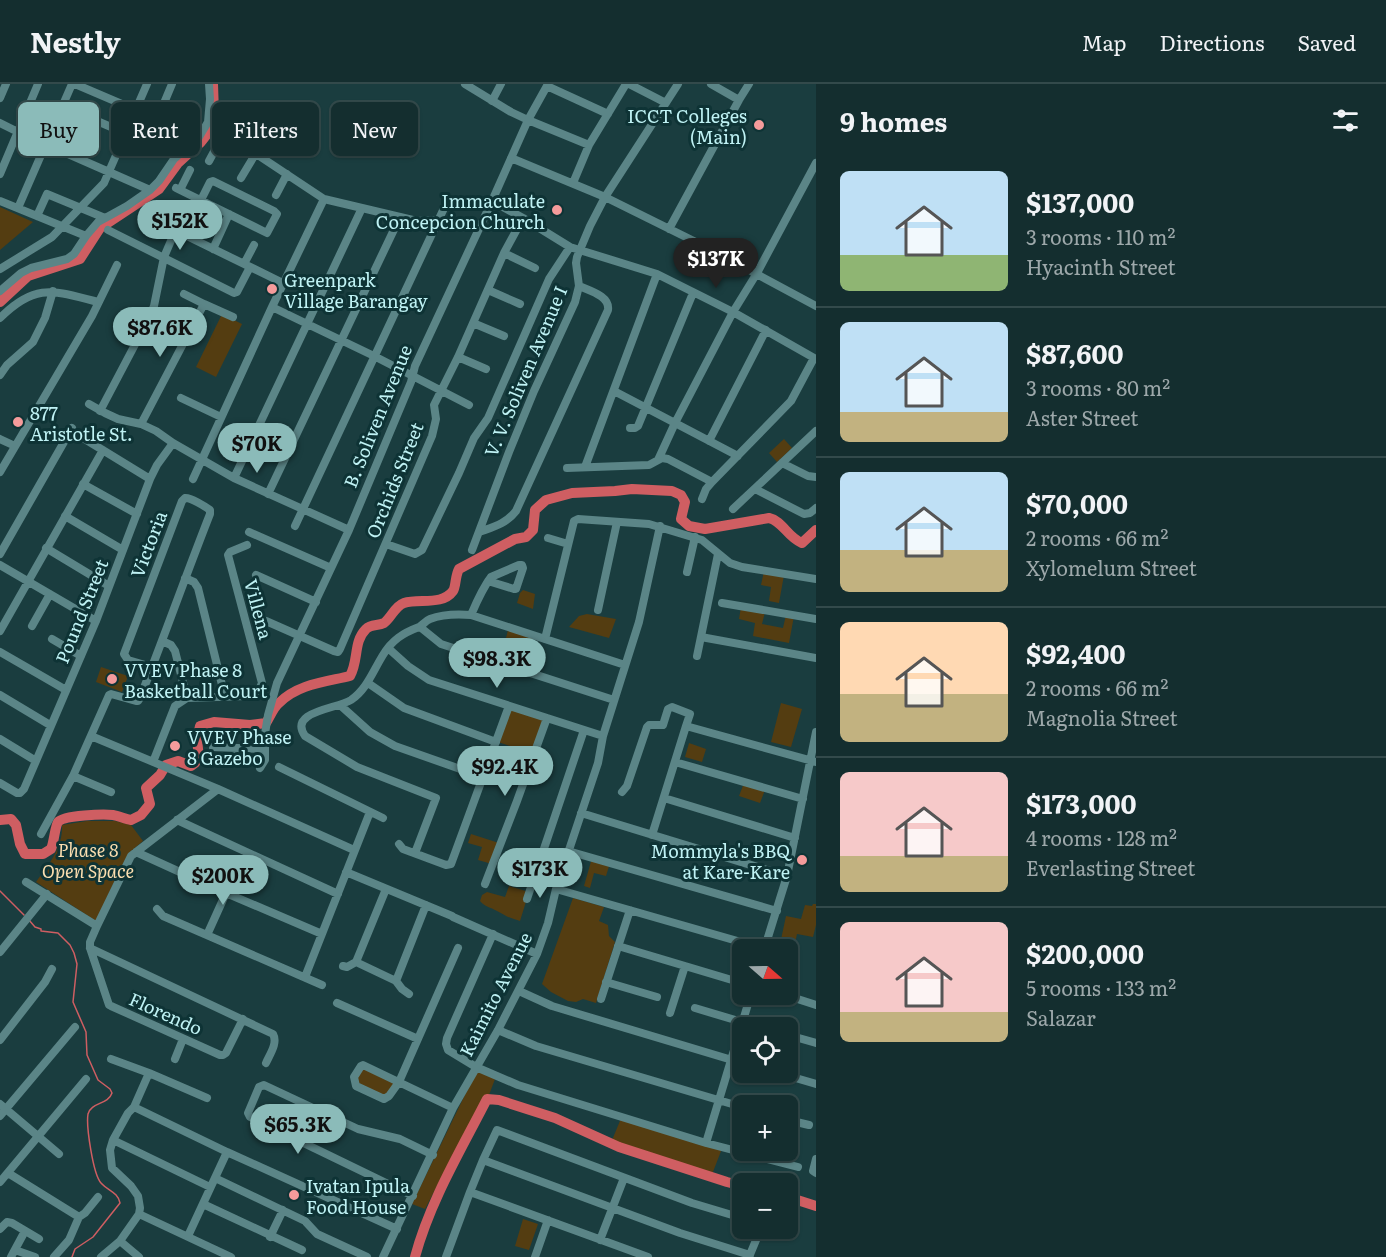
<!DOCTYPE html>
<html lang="en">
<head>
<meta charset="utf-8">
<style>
  body { margin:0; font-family:Literata,serif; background:#1d3637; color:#f1f3f6; height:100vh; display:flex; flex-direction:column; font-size:22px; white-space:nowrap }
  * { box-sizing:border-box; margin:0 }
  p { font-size:20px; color:#9da8aa }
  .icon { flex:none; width:33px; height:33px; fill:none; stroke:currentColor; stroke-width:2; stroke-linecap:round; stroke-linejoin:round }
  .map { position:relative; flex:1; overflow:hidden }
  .details { display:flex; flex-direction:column; background:#142e2f; width:570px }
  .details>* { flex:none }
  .banner { position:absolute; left:18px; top:18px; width:570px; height:54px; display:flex; gap:12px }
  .needle { width:39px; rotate:110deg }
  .fabs { position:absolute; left:732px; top:855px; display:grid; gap:12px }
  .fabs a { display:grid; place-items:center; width:66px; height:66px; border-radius:9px; background:#142e2f; box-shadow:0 2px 4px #0004,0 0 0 2px #334a4b; font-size:30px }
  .price { position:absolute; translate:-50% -51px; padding:0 14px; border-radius:21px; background:#8bbbb9; color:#111; font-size:20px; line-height:39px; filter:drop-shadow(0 2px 3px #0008) }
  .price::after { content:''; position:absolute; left:50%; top:36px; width:18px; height:14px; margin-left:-9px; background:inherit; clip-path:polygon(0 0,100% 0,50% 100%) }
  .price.selected { background:#222; color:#fff }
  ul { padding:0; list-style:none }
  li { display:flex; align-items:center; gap:18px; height:150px; padding:0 24px }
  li+li { border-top:2px solid #334a4b }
  li span { display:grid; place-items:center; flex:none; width:168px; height:120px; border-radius:9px; color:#555 }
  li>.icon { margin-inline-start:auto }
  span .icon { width:72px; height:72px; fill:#fffc; stroke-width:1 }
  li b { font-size:26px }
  h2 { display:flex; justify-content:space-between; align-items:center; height:72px; padding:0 24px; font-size:26px }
  .tag { padding:0 21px; border-radius:9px; background:#142e2f; box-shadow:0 2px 4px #0004,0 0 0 2px #334a4b; font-size:21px; line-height:54px }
  .tag.selected { background:#8bbbb9; color:#111 }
  header { display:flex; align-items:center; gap:36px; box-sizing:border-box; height:84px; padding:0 30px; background:#142e2f; border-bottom:2px solid #334a4b }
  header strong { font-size:28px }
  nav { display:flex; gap:33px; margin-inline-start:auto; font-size:21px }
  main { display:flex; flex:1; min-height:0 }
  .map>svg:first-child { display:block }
  .green { fill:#543d11 }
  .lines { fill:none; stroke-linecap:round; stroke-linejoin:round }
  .stream { stroke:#cf5e62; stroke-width:1.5 }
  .river { stroke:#cf5e62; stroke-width:10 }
  .minor { stroke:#5b8587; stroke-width:8 }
  .poi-dot { fill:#f59b9b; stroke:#0e3335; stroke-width:2 }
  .labels { text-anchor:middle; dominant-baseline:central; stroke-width:6; stroke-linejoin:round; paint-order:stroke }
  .poi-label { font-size:18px; fill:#bff2f4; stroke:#0e3335; text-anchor:start }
  .street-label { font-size:18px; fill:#bff2f4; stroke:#0e3335 }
  .park-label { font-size:18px; font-style:italic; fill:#fbdeaf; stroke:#0e3335 }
</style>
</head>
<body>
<header>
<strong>Nestly</strong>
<nav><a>Map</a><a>Directions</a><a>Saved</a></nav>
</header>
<main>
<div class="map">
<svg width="816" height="1173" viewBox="0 0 816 1173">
  <rect width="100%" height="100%" fill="#1a3d3f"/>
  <path class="green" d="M0 123 33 138 0 166Z
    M222 230 242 240 216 293 196 283Z
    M784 355 792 364 777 378 769 369Z
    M764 487 784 491 779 519 769 517 771 503 761 501Z
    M523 506 535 510 533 525 517 519 520 509Z
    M741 523 765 528 762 540 783 544 786 531 794 532 789 559 753 552 755 539 739 535Z
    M587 530 616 535 609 554 569 543 579 532Z
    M509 542 534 551 524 576 509 571 514 558 506 554Z
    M101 583 128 592 122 608 96 598Z
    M781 619 802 625 791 663 771 658Z
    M510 625 543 636 531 669 498 658Z
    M689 659 706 665 702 678 685 673Z
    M744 699 765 706 760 719 739 712Z
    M87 737H115L131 741 143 757 130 768 121 783 96 837 36 798C49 780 63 764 62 741Z
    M471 750 499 759 492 780 478 776 482 763 468 759Z
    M592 774 610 779 606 792 594 789 590 804 584 802Z
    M509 802 529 808 520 837C509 834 506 832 497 827 490 823 485 823 480 817L482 811 487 808 505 813Z
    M573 814 604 823 599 837 608 841 609 852 615 858 596 919 583 915 576 918 568 917 551 908 542 900Z
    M813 820H816V841L813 853 797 850 792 874 788 873V866L779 865 786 832 801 835 805 821 812 822Z
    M364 983 397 998 384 1013 357 1001 355 992Z
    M477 986 495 995 489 1011 484 1012 425 1125 412 1120Z
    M622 1032 723 1062 711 1093 661 1079 610 1061Z
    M523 1135 538 1140 529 1166 515 1162Z"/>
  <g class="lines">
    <path class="stream" d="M0 807 24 831
      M29 836 35 843 41 845V847L58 849 70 861 74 869 77 880 73 918 86 948 87 971 98 996 110 1005 112 1009C108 1021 91 1018 88 1030 86 1042 93 1090 101 1099 108 1107 118 1108 120 1119L93 1153 75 1165 72 1173"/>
    <path class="river" d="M0 218 28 192 80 175 100 144 159 105 178 79 201 58 212 44 214 29 213 0
      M0 736 11 735 16 741 20 760 25 770H43L51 765C54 759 55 742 58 738 64 731 104 730 113 731 119 732 125 735 131 736L141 731 150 720 146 704 160 691 166 681 178 677 191 682 195 679 199 673 197 656 200 642 214 638 250 641 266 639C270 633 273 624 279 619 298 600 325 598 350 592 359 576 353 558 366 545 371 540 378 542 384 539 391 534 395 522 404 519 419 514 442 522 453 507 456 503 455 492 459 485L515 455 526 453 533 446 535 426 546 416 572 409 615 407 632 405 672 407 681 411 685 418 681 435 689 442 705 445 769 434C783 437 787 453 802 459L816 446
      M788 1113 816 1122
      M415 1173C430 1117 461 1066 487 1015L499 1016 555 1034 619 1063 727 1098 742 1102"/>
    <path class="minor" d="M75 0 199 53
      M465 0 511 28 528 36 589 61
      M629 0 666 19
      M711 0 739 16
      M547 2 608 30
      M0 14 6 0
      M492 17 501 0
      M62 22 125 49
      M0 39 18 48 150 106
      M220 46 324 115 417 137 437 136
      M146 62 172 0
      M511 74 605 113 712 166 816 222
      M209 77 224 49
      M0 90 38 0
      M241 94 256 69
      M573 99 589 61 626 0
      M176 104 180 106 267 149 277 130 274 127 213 97 210 98 201 116
      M180 106 190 86
      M276 111 287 90
      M0 117 86 152
      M492 117 523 134 570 163 657 190 733 228 816 275
      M18 124 72 0
      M37 132 47 110 105 134
      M148 133 283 199
      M669 145 739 16 749 0
      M108 146 234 209 237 208 250 183
      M213 165 229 130
      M504 169 535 184
      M244 180 254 161
      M0 185 52 153 104 99 147 0
      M488 206 520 220
      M0 207 21 189 31 184 67 175 74 170 86 152 98 138 127 122 150 106 159 97 174 75 199 53 208 38 210 15 209 0
      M184 210 204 220 233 233
      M272 223 374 272 469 321
      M0 234C36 198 54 207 98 218
      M473 239 504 252
      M458 273 486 285
      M0 291 7 281 33 258 45 234 53 207
      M614 307 738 372
      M181 314 221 333
      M89 320 105 329 118 335 141 340 156 347 173 359 234 394 349 446
      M100 327 149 234 154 222 164 173 185 124
      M141 340 204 220
      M630 344H635L638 342 693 209
      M70 346 150 395
      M0 355 15 362
      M709 357 766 246
      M658 376 675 339 733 228 757 189 816 79
      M782 379 808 392 816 393
      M585 383 657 190
      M567 384 649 381 662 374 668 375 712 398
      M0 388 92 232 117 181
      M234 394 362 124
      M193 395 272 223 324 115
      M83 400 137 430
      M755 405 804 430 810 429 816 424
      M268 410 400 133
      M702 415 706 405 712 398 791 317 814 274
      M733 425 816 347
      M65 432 123 466
      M295 442 446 120
      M249 448 331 484
      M479 448C493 443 506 440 516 427L608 226C610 212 590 207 579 202
      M548 454 568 460
      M386 460 415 470 422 466 459 389 474 354 488 334 549 195 570 163
      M46 464 109 502
      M472 466 509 368 534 307 575 218 579 202 576 179 577 173 590 142 605 113 678 0
      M0 470 72 344
      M0 481 96 537
      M687 488 695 453
      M256 491 316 518
      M185 494 194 498 198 504 225 613
      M722 519 816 535
      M598 526 617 438
      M471 531C477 517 482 505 491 493L519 481H522L523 484 516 505H514L488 497
      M266 537 334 567 338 568 340 565 432 352 436 335 434 321 458 273 504 169 523 134
      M32 542 50 510
      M420 543 441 560 614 616
      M0 547 103 366
      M701 553 816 574
      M52 555 81 572
      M545 555 574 437 578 435 649 440 702 456 730 479 742 483 816 495
      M162 557 171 561 175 567 187 614
      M388 564 408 582 429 596 603 652
      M0 568 66 606
      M697 572 718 470
      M368 599 404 624 496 658
      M0 611 50 641
      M340 621 370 648 395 662 483 693
      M91 652 218 705 354 766
      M0 655 36 677
      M213 663 264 665
      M153 678 175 622 187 614 247 612C255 610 259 608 262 599L228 471 230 468 247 461
      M235 678V665
      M675 678 803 715
      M279 683 383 734
      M260 684 265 676V650L268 631 277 599 349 446 411 298 415 282 492 117 528 36 548 0
      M73 692 111 708
      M0 699 17 709H20L24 705 96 537 150 395 157 381 173 359
      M218 705 131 772 97 842 90 858V864L109 921 111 922 220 971H223L226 969 243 935
      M622 708 627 702 647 643 649 641H663L668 625 672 623 690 630 686 642 816 678
      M664 714 795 754
      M581 729 787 792
      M177 736 338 810
      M41 750 73 692 109 611 111 610 136 617H138L140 614C164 553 186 491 210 430V426C206 423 190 413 185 414 184 415 183 416 182 417L124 570 128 576 152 583
      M652 751 686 642
      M399 760 403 765 446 781 451 780 509 622
      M568 767 777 827
      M136 768 226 809 322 850
      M415 769 436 714 357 683 305 652C288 627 337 625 351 616 367 605 373 587 383 571 392 556 403 549 419 543 423 541 425 537 430 535 443 530 458 530 471 531L625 581
      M346 788 452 832
      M26 798 97 842
      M485 800 517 717 547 634
      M556 805 765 865
      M527 815 584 646
      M157 825 163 832 322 901
      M453 833 537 870
      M493 850 447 954 446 960 448 966 476 983 518 1001 706 1059 798 1083
      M207 851 226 809
      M618 862 742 899
      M90 864 273 950C278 959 270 970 266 979
      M764 866 787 792 816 648
      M0 868 47 810
      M356 878 386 805
      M356 878 396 897 402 905 409 910
      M343 882 347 883 356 878
      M305 893 370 728
      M396 897 426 821
      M606 898 657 913
      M519 907 552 922 742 979
      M782 910 816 921
      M601 915 630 826
      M337 919 418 955
      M695 924 762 944
      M670 929 685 882
      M498 946 536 962 742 1023
      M788 951 816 959
      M0 956 45 898 52 885
      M111 975 149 989 207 1014
      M175 975 183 955
      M775 988 816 1000
      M0 1020 59 1070
      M134 1023 227 1068 397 1145
      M453 1024 363 981 361 982 354 993 356 1002 384 1015 389 1012 399 998 458 864
      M0 1032 75 943
      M788 1036 809 1041
      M113 1056 210 1103
      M706 1059 751 910
      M816 1075 813 1087 816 1089
      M483 1076 680 1149 750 1171
      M8 1089 79 1133 85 1129 98 1113
      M215 1094 305 1137 317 1150 367 1173
      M0 1098 86 995
      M470 1108 648 1173
      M413 1112 250 1033 248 1029 259 1003 264 1001 358 1045 400 1055 433 1071
      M203 1120 302 1166
      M139 1130 231 1173
      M0 1145 7 1138 12 1139 39 1155
      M188 1152 227 1068
      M270 1153 283 1126
      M600 1156 624 1094
      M120 1157 139 1173
      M15 1166 35 1173
      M11 1173 25 1147
      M54 1173 69 1156 79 1133
      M101 1173 120 1157 139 1130 140 1124 138 1112 131 1102 112 1084 110 1066 113 1056 128 1029 134 1023 149 989
      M383 1173 453 1024 498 946 537 870 548 839 556 805 598 679 603 652 639 538 660 442
      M446 1173 470 1108 483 1076 497 1046 692 1119 742 1134
      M535 1173 548 1136
      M749 1173 761 1144"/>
  </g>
  <g class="poi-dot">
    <circle cx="759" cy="41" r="6"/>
    <circle cx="557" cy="126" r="6"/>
    <circle cx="272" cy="205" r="6"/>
    <circle cx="18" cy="338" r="6"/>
    <circle cx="112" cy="595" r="6"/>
    <circle cx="175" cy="662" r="6"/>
    <circle cx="802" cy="776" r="6"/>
    <circle cx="294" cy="1111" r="6"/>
  </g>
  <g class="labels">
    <g class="poi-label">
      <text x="747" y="31" text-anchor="end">ICCT Colleges<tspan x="747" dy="21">(Main)</tspan></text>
      <text x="545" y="116" text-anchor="end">Immaculate<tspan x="545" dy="21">Concepcion Church</tspan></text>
      <text x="284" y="195">Greenpark<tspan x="284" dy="21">Village Barangay</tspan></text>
      <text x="30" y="328">877<tspan x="30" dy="21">Aristotle St.</tspan></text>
      <text x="124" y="585">VVEV Phase 8<tspan x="124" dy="21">Basketball Court</tspan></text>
      <text x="187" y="652">VVEV Phase<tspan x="187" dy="21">8 Gazebo</tspan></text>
      <text x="790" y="766" text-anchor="end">Mommyla's BBQ<tspan x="790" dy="21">at Kare-Kare</tspan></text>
      <text x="306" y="1101">Ivatan Ipula<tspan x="306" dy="21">Food House</tspan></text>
    </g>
    <g class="street-label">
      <text transform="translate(525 287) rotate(-67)">V. V. Soliven Avenue I</text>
      <text transform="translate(377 332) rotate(-68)">B. Soliven Avenue</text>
      <text transform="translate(394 396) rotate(-68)">Orchids Street</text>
      <text transform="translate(148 460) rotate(-69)">Victoria</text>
      <text transform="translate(259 525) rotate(75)">Villena</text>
      <text transform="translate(81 527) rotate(-68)">Pound Street</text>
      <text transform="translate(495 910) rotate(-63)">Kaimito Avenue</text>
      <text transform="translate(166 929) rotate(24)">Florendo</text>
    </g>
    <g class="park-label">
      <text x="88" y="765">Phase 8<tspan x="88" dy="21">Open Space</tspan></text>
    </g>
  </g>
</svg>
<div class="fabs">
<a><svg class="needle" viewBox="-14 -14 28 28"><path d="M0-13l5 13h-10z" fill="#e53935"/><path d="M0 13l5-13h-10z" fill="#9da8aa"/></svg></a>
<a><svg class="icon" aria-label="locate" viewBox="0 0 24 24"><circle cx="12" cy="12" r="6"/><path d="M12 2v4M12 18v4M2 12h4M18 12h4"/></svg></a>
<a>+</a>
<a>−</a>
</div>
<b class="price" style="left:180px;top:167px">$152K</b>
<b class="price selected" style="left:716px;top:205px">$137K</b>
<b class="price" style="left:160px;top:274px">$87.6K</b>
<b class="price" style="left:257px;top:390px">$70K</b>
<b class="price" style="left:497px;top:605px">$98.3K</b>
<b class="price" style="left:505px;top:713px">$92.4K</b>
<b class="price" style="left:540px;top:815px">$173K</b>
<b class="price" style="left:223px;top:822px">$200K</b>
<b class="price" style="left:298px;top:1071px">$65.3K</b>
<div class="banner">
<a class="tag selected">Buy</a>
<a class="tag">Rent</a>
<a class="tag">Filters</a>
<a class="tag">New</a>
</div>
</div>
<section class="details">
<h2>9 homes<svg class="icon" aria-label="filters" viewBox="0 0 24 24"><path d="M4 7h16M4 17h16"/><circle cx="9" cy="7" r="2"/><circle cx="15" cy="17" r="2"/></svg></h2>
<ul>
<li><span style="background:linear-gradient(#bfe0f5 70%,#8fb573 0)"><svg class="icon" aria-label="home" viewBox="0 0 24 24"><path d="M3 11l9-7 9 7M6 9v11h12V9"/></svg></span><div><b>$137,000</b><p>3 rooms · 110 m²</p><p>Hyacinth Street</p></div></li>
<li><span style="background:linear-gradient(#bfe0f5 75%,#c2b280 0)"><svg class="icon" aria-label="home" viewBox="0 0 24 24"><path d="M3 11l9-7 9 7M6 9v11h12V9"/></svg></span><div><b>$87,600</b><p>3 rooms · 80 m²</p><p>Aster Street</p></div></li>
<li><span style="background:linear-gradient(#bfe0f5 65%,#c2b280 0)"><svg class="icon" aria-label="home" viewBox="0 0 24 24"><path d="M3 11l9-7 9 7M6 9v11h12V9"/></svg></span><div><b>$70,000</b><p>2 rooms · 66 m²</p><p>Xylomelum Street</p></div></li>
<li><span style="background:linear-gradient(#ffd9b3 60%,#c2b280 0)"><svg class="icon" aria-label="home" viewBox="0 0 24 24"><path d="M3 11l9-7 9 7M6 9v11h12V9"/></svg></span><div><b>$92,400</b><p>2 rooms · 66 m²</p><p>Magnolia Street</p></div></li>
<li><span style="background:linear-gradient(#f6c9c9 70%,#c2b280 0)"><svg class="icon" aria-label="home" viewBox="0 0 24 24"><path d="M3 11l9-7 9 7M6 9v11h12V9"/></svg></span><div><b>$173,000</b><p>4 rooms · 128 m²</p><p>Everlasting Street</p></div></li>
<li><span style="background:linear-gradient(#f6c9c9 75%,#c2b280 0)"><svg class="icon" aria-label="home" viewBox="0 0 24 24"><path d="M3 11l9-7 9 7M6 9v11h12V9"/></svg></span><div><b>$200,000</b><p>5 rooms · 133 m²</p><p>Salazar</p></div></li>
</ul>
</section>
</main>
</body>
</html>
